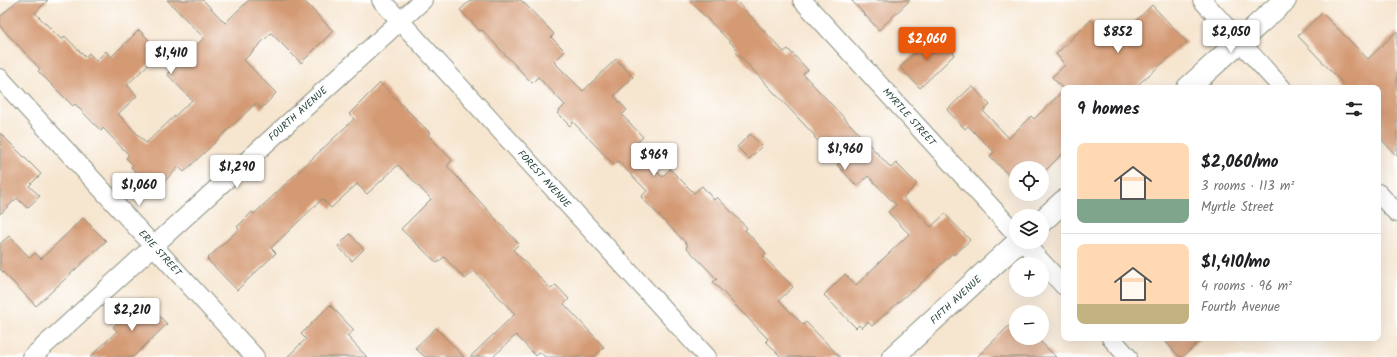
<!DOCTYPE html>
<html lang="en">
<head>
<meta charset="utf-8">
<style>
  body { margin:0; font-family:Kalam,sans-serif; background:#f2f2f2; color:#202124; height:100vh; display:flex; flex-direction:column; font-size:15px; white-space:nowrap }
  * { box-sizing:border-box; margin:0 }
  p { font-size:13px; color:#757577 }
  .icon { flex:none; width:22px; height:22px; fill:none; stroke:currentColor; stroke-width:2; stroke-linecap:round; stroke-linejoin:round }
  .map { position:relative; flex:1; overflow:hidden }
  .side { position:absolute; left:1061px; top:85px; width:320px; height:256px; display:flex; flex-direction:column; background:#fff; border-radius:8px; box-shadow:0 4px 16px #0002 }
  .side>* { flex:none }
  .fabs { position:absolute; left:1009px; top:161px; display:grid; gap:8px }
  .fabs a { display:grid; place-items:center; width:40px; height:40px; border-radius:50%; background:#fff; box-shadow:0 4px 16px #0002; font-size:20px }
  .price { position:absolute; translate:-50% -34px; padding:0 9px; border-radius:4px; background:#fff; color:#222; font-size:13px; line-height:26px; filter:drop-shadow(0 1px 2px #0008) }
  .price::after { content:''; position:absolute; left:50%; top:24px; width:12px; height:9px; margin-left:-6px; background:inherit; clip-path:polygon(0 0,100% 0,50% 100%) }
  .price.current { background:#ea580c; color:#fff }
  ul { padding:0; list-style:none }
  li { display:flex; align-items:center; gap:12px; height:100px; padding:0 16px }
  li+li { border-top:1px solid #e0e0e0 }
  li span { display:grid; place-items:center; flex:none; width:112px; height:80px; border-radius:8px; color:#555 }
  li>.icon { margin-inline-start:auto }
  span .icon { width:48px; height:48px; fill:#fffc; stroke-width:1 }
  li b { font-size:17px }
  h2 { display:flex; justify-content:space-between; align-items:center; height:48px; padding:0 16px; font-size:17px }
  .map>svg:first-child { display:block }
  .building { fill:#d49a73 }
  .lines { fill:none; stroke-linecap:round; stroke-linejoin:round }
  .minor-casing { stroke:#8a9182; stroke-width:20 }
  .tertiary-casing { stroke:#8a9182; stroke-width:24 }
  .minor { stroke:#fff; stroke-width:18 }
  .tertiary { stroke:#fff; stroke-width:22 }
  .labels { text-anchor:middle; dominant-baseline:central; stroke-width:3; stroke-linejoin:round; paint-order:stroke }
  .street-label { font-size:10px; fill:#1f3d34; stroke:#fff }
</style>
</head>
<body>
<div class="map">
<svg width="1397" height="357" viewBox="0 0 1397 357">
  <rect width="100%" height="100%" fill="#fff"/>
  <filter id="ink" filterUnits="userSpaceOnUse"><feTurbulence type="fractalNoise" baseFrequency=".025" numOctaves="2"/><feDisplacementMap in="SourceGraphic" scale="8" xChannelSelector="R" yChannelSelector="G"/><feConvolveMatrix kernelMatrix="1 2 1 2 8 2 1 2 1" color-interpolation-filters="sRGB"/></filter>
  <filter id="wash" filterUnits="userSpaceOnUse"><feTurbulence type="fractalNoise" baseFrequency=".012" numOctaves="4" result="noise"/><feDisplacementMap in="SourceGraphic" scale="16" xChannelSelector="R" yChannelSelector="G"/><feGaussianBlur stdDeviation="0.9" result="paint"/><feColorMatrix in="noise" values="0 0 0 0 0 0 0 0 0 0 0 0 0 0 0 0 0 1.4 0 .05"/><feComposite in="paint" operator="in"/></filter>
  <g filter="url(#wash)">
    <rect width="100%" height="100%" fill="#f6e5cf"/>
    <g id="blocks">
      <path class="building" d="M18 0H48L35 13 62 40 65 36 85 57 89 53 96 61 106 51 111 57 139 30 161 52 127 85 137 96 118 114 146 143 192 100 167 74 204 38 167 0H203L225 23 249 0H303L333 31 301 63 271 33 244 60 276 93 261 109 256 103 184 172 179 167 156 189 148 180 146 182 131 167 133 165 126 158 129 155 103 128 101 131 75 104 73 106 38 71 40 69 0 26V17Z
        M471 0H521L554 34 551 37 565 51 554 62 583 91 616 59 633 77 614 96 627 110 622 115 643 137 633 147 662 177 670 169 694 193 702 186 714 200 717 197 747 228 745 230 766 253 763 256 793 287 779 300 803 325 806 322 840 357H781L766 341 768 339 713 282 717 279 686 247 688 245 641 197 647 191 618 161 614 165 573 122 570 126 557 113 565 105 538 77 532 83 482 30 480 31 460 10Z
        M689 0H735L784 52 788 49 808 70 803 74 891 168 896 163 917 184 903 198 931 227 945 214 970 240 954 255 953 253 913 291 912 290 872 326 868 322 862 328 859 325 856 328 824 295 845 274 856 285 909 234 888 212 896 205 868 176 857 186 837 165 839 163 814 137 815 136 736 52 738 50Z
        M851 0H910L879 30Z
        M1152 5 1187 42 1134 88H1062L1052 77 1065 65 1056 54 1091 20 1113 43Z
        M1322 13 1368 59 1397 31V156L1378 136V88H1347L1298 36Z
        M935 34 955 54 920 88 900 67Z
        M380 83 430 133 428 135 452 160 447 166 519 244 513 250 551 289 556 285 569 299 564 304 604 347 594 357H545L540 352 536 356 516 335 493 357H470L515 314 474 271 465 279 444 257 437 263 401 229 431 199 398 165 367 194 357 184 331 208 322 199 271 248 276 253 237 290 207 259 239 229 237 227 252 212 254 214 354 119 349 114Z
        M972 86 990 105 983 111 1009 138 1031 116 1034 119 1064 90V152L1042 174V168H1016V183L990 156 994 152 968 126 965 129 947 110Z
        M0 133 41 174 29 186 40 196 27 208 17 198 0 214Z
        M750 134 762 146 749 159 737 147Z
        M83 218 106 241 36 306 0 269V244L9 236 30 258 35 253 41 259Z
        M350 234 364 249 352 261 338 246Z
        M142 298 167 324 133 357H90L117 331 113 327Z
        M330 305 354 330 347 336 367 357H287L306 339 301 334Z
        M1016 319V338H1037L1056 357H977Z
        M436 328 464 357H425L415 348Z
        M1162 338H1202L1183 357H1180Z"/>
    </g>
  </g>
  <g filter="url(#ink)">
    <use href="#blocks" fill-opacity="0" stroke="#8a9182" stroke-width="1"/>
    <g class="lines">
      <g class="minor-casing">
        <path id="minor" d="M381 0 707 357
          M802 0 1016 234
          M1202 0 1282 88
          M0 78 255 357
          M1378 193 1397 213
          M1023 242 1064 286
          M1111 338 1128 357
          M32 357 423 0"/>
      </g>
      <g class="tertiary-casing">
        <path id="tertiary" d="M1188 88 1285 0
          M1042 221 1064 201
          M893 357 1018 242"/>
      </g>
      <use href="#minor" class="minor"/>
      <use href="#tertiary" class="tertiary"/>
    </g>
  </g>
  <g class="labels">
    <g class="street-label">
      <text transform="translate(298 114) rotate(-42)">FOURTH AVENUE</text>
      <text transform="translate(909 117) rotate(48)">MYRTLE STREET</text>
      <text transform="translate(544 179) rotate(48)">FOREST AVENUE</text>
      <text transform="translate(160 253) rotate(48)">ERIE STREET</text>
      <text transform="translate(956 300) rotate(-43)">FIFTH AVENUE</text>
    </g>
  </g>
</svg>
<div class="fabs">
<a><svg class="icon" aria-label="locate" viewBox="0 0 24 24"><circle cx="12" cy="12" r="6"/><path d="M12 2v4M12 18v4M2 12h4M18 12h4"/></svg></a>
<a><svg class="icon" aria-label="layers" viewBox="0 0 24 24"><path d="M12 4l9 5-9 5-9-5zM3 14l9 5 9-5"/></svg></a>
<a>+</a>
<a>−</a>
</div>
<b class="price" style="left:1118px;top:54px">$852</b>
<b class="price" style="left:1231px;top:54px">$2,050</b>
<b class="price current" style="left:927px;top:61px">$2,060</b>
<b class="price" style="left:171px;top:75px">$1,410</b>
<b class="price" style="left:845px;top:171px">$1,960</b>
<b class="price" style="left:654px;top:177px">$969</b>
<b class="price" style="left:237px;top:189px">$1,290</b>
<b class="price" style="left:139px;top:207px">$1,060</b>
<b class="price" style="left:132px;top:332px">$2,210</b>
<section class="side">
<h2>9 homes<svg class="icon" aria-label="filters" viewBox="0 0 24 24"><path d="M4 7h16M4 17h16"/><circle cx="9" cy="7" r="2"/><circle cx="15" cy="17" r="2"/></svg></h2>
<ul>
<li><span style="background:linear-gradient(#ffd9b3 70%,#7fa58c 0)"><svg class="icon" aria-label="home" viewBox="0 0 24 24"><path d="M3 11l9-7 9 7M6 9v11h12V9"/></svg></span><div><b>$2,060/mo</b><p>3 rooms · 113 m²</p><p>Myrtle Street</p></div></li>
<li><span style="background:linear-gradient(#ffd9b3 75%,#c2b280 0)"><svg class="icon" aria-label="home" viewBox="0 0 24 24"><path d="M3 11l9-7 9 7M6 9v11h12V9"/></svg></span><div><b>$1,410/mo</b><p>4 rooms · 96 m²</p><p>Fourth Avenue</p></div></li>
</ul>
</section>
</div>
</body>
</html>
